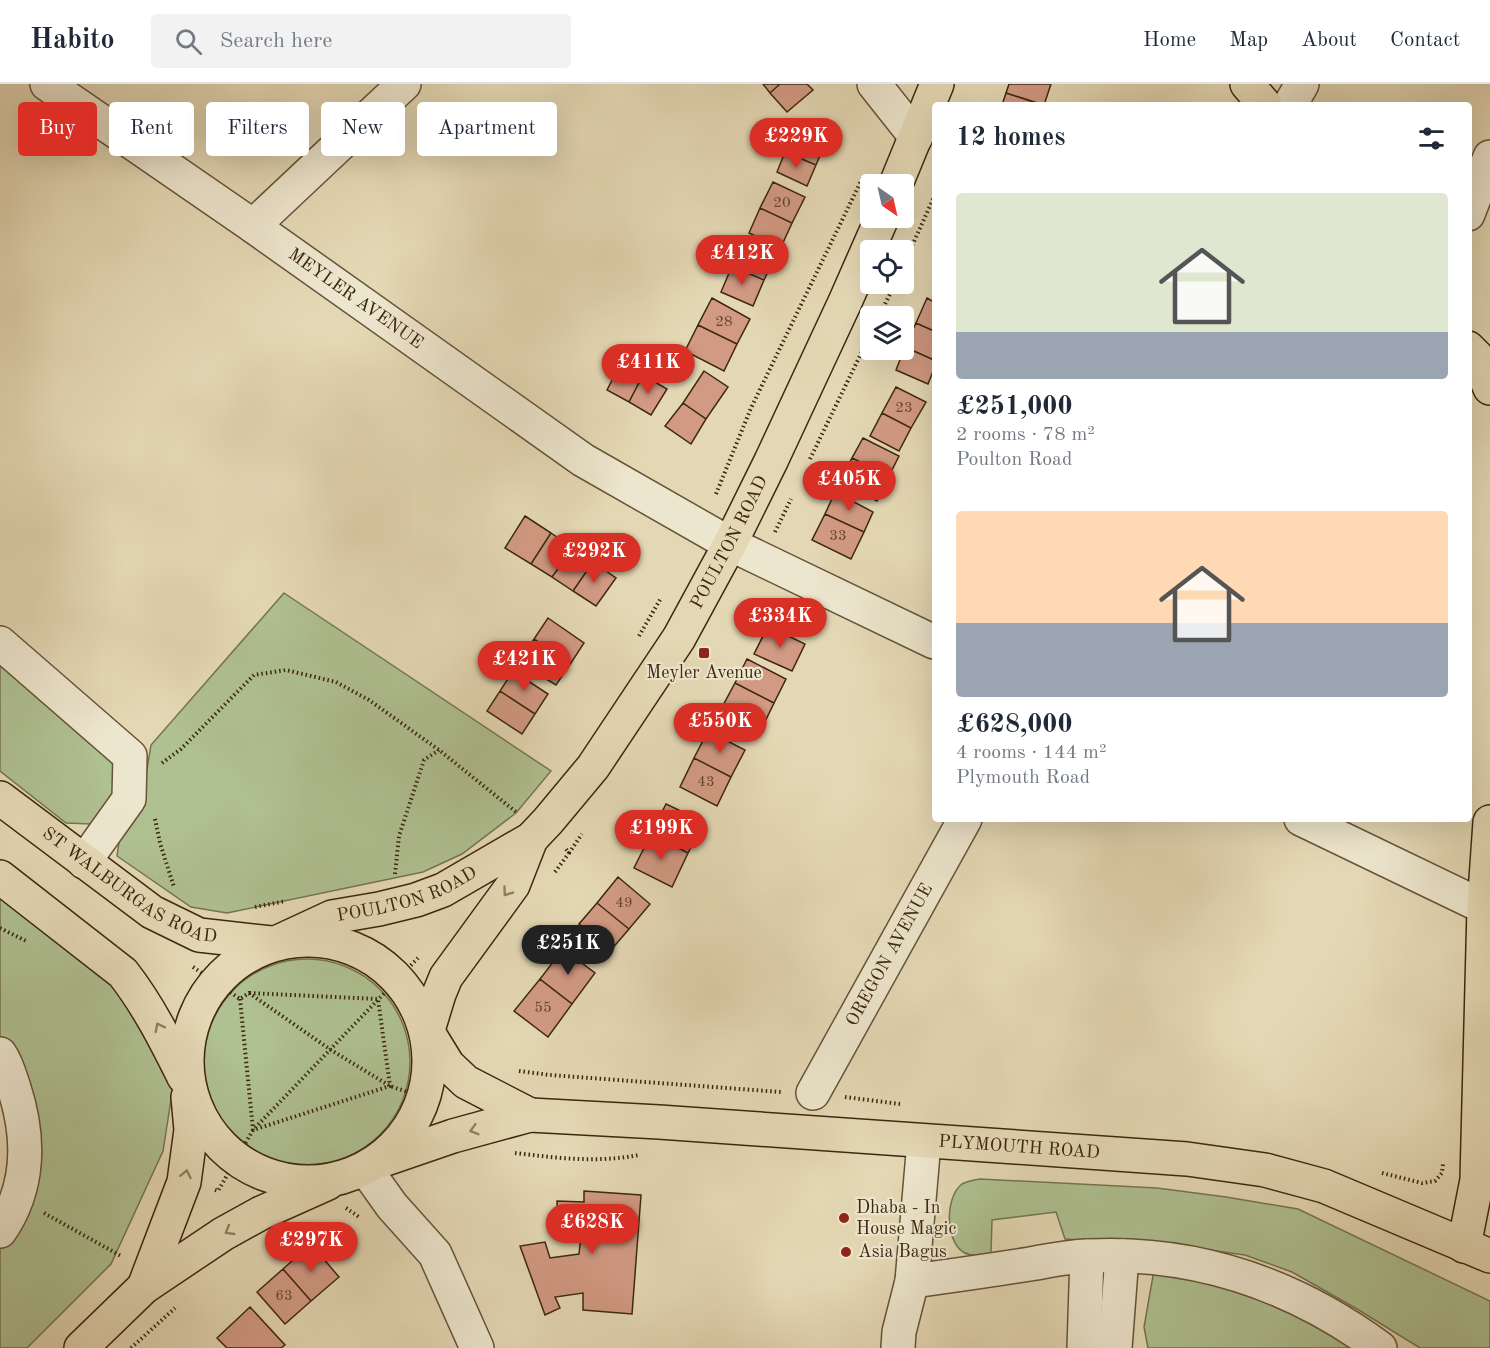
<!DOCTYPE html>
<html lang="en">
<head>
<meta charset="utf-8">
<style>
  body { margin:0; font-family:"Old Standard TT",serif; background:#f2f2f3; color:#1f2937; height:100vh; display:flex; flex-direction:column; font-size:22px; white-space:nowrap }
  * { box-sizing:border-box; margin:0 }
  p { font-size:20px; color:#747a83 }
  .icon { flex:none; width:33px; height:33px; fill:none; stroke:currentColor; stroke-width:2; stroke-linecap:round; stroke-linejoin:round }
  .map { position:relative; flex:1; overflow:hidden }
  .sheet { position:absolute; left:932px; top:18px; width:540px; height:720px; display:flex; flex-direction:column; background:#fff; border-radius:6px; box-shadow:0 6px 24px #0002 }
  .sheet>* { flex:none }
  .guide { position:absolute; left:18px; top:18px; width:570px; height:54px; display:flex; gap:12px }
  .needle { width:39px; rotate:146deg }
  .controls { position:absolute; left:860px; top:90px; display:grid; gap:12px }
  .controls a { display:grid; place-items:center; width:54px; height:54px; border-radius:6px; background:#fff; box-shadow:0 6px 24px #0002; font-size:30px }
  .price { position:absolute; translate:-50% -51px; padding:0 14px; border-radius:21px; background:#d93025; color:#fff; font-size:20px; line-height:39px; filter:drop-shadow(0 2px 3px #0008) }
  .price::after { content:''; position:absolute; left:50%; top:36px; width:18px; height:14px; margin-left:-9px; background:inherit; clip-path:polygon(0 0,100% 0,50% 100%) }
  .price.active { background:#222; color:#fff }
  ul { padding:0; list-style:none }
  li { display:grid; align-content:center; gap:12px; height:318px; padding:0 24px }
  li span { display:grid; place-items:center; height:186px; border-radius:6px; color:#555 }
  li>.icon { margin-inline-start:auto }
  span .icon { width:108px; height:108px; fill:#fffc; stroke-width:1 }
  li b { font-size:26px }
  h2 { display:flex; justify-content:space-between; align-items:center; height:72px; padding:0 24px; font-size:26px }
  .chip { padding:0 21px; border-radius:6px; background:#fff; box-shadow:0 6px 24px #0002; font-size:21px; line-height:54px }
  .chip.active { background:#d93025; color:#fff }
  header { display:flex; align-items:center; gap:36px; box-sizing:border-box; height:84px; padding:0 30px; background:#fff; border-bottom:2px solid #e0e1e3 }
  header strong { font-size:28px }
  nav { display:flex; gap:33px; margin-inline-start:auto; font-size:21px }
  .search { width:420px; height:54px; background:#f2f2f3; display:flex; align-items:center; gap:15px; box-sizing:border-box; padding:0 21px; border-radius:6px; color:#747a83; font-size:22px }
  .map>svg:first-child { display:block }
  .green { fill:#afc091; stroke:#767450; stroke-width:1.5 }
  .building { fill:#d29a83; stroke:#3c2710; stroke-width:1.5 }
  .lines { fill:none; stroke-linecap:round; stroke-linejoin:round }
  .minor-casing { stroke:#665339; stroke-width:36 }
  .major-casing { stroke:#3c2710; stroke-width:36 }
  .path { stroke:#3c2710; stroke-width:4; stroke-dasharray:1.5 3; stroke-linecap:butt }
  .minor { stroke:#ede6ce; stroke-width:33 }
  .major { stroke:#e4d8b4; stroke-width:33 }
  .oneway { stroke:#908062 }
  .poi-dot { fill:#8f2418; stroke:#ede6ce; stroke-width:2 }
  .labels { text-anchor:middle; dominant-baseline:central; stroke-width:4.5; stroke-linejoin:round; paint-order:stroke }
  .number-label { font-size:15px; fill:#62442d }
  .street-label { font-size:18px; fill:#3c2710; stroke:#ede6ce }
  .poi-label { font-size:18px; fill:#3c2710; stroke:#ede6ce; text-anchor:start }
</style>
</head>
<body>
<header>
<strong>Habito</strong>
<div class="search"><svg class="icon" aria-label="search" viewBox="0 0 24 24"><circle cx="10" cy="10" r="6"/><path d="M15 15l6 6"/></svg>Search here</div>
<nav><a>Home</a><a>Map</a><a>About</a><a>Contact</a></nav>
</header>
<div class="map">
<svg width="1490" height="1264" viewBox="0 0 1490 1264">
  <rect width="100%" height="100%" fill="#e4d8b4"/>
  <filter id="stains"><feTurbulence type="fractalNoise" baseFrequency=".00333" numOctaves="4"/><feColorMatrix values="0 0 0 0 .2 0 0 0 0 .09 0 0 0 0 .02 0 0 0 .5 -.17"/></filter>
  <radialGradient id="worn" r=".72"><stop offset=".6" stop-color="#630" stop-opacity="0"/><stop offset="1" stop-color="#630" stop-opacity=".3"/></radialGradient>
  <path class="green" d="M284 509 551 687 516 729 462 770 423 788 227 829 191 823 117 772 120 751 146 691 151 661Z
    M0 567 110 674 120 699 113 726 91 740 66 739 0 687Z
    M0 793 110 877 175 990 163 1067 111 1180 27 1264H0V1147L16 1117 0 970Z
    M204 978a103 103 0 1 1 206 0a103 103 0 1 1-206 0Z
    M980 1095 1157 1104 1226 1113 1298 1125 1490 1217V1264H1420L1357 1225 1292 1188 1245 1171 1195 1164 1065 1155 1056 1128 992 1136 991 1169C981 1171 972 1173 963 1168 945 1156 945 1113 962 1100 967 1097 974 1096 980 1095Z
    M1154 1186 1271 1212 1356 1264H1148L1144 1243Z"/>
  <path class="building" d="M763 0H780L770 9Z
    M780 0H807L813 6 787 28 770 9Z
    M1009 0H1051L1044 21 1006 9Z
    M1006 9 1042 21H1002Z
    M798 37 829 50 816 81 785 68Z
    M785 68 816 81 807 102 777 88Z
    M773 98 805 113 792 139 760 124Z
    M760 124 792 139 781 163 749 149Z
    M743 159 775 173 764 196 732 182Z
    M732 182 764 196 753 222 721 208Z
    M712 214 750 235 737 260 698 241Z
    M927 214 934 218V247L916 239Z
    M916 239 934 247V276L905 263Z
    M698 241 737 260 724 287 685 267Z
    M905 263 934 276V285L928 300 896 286Z
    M621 279 643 291 629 318 607 306Z
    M704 287 728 303 706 335 683 319Z
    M643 291 667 305 651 331 629 318Z
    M896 303 926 318 911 344 882 329Z
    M683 319 706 335 691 360 665 342Z
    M882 329 911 344 899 367 870 352Z
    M863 354 899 372 889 392 852 374Z
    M852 374 889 392 877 417 839 398Z
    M835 408 873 428 864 448 825 430Z
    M825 430 864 448 851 475 812 456Z
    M525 432 551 449 531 480 505 464Z
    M551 449 573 464 552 493 531 480Z
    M573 464 593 478 573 507 552 493Z
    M593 478 616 494 596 522 573 507Z
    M548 534 584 559 571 579 534 555Z
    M768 542 805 560 792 587 754 570Z
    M534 555 571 579 556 601 518 578Z
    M747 575 786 595 774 619 735 599Z
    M513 587 548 610 535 630 500 607Z
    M735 599 774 619 760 648 720 627Z
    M500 607 535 630 522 650 487 627Z
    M708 647 745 666 731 693 694 674Z
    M694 674 731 693 717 722 680 703Z
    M666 720 704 738 688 769 651 750Z
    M651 750 688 769 672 803 634 784Z
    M618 793 650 820 629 845 597 819Z
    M597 819 629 845 611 866 579 840Z
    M563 865 595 889 572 920 540 895Z
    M540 895 572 920 548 953 514 927Z
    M584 1107 641 1111 632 1230 583 1226V1209L555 1213 560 1224 545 1231 520 1162 545 1158 550 1174 579 1170 582 1142 558 1141 557 1117 584 1118Z
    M311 1160 339 1193 311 1217 283 1185Z
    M283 1185 311 1217 285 1240 257 1208Z
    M250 1223 285 1261 281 1264H227L217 1254Z"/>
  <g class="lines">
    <g class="minor-casing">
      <g id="minor">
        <path id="s1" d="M47 0 253 142 583 376 730 460 934 558"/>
        <path d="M874 0 916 53"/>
        <path d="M1290 21 1302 0"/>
        <path d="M1468 130 1490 73"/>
        <path d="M253 142 404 0"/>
        <path d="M0 559 130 672 129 715 84 778"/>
        <path d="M1301 735 1490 826"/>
        <path d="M0 970C7 980 10 992 14 1004 30 1053 30 1104 0 1147"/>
        <path id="s2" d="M813 1009 965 735"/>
        <path d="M367 1087 392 1122 435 1170 477 1264"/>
        <path d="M912 1197C951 1192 991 1186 1030 1180 1049 1177 1069 1172 1089 1172 1196 1167 1294 1201 1380 1264"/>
        <path d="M898 1264 899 1248 912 1197 924 1058"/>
        <path d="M1084 1264 1087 1172"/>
        <path d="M1115 1264 1122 1172"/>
      </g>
    </g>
    <g class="major-casing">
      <g id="major">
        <path d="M1247 0 1265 21"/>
        <path d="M896 100 937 0"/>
        <path d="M1468 264 1477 273 1490 304"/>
        <path id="s3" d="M0 714 152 828 199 851 271 859"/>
        <path d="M0 793 123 889C148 921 166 957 184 993"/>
        <circle cx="308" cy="977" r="121"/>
        <path id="s4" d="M278 858 332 833 379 825 416 816 443 806 531 755 548 737 593 683 679 554 730 460 771 377 845 218 882 134"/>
        <path d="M428 946 439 910 446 893 513 801 531 755"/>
        <path d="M429 950 448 981 466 998 530 1031"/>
        <path id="s5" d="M383 1076 453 1052 530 1031 659 1038 1187 1075 1265 1086 1324 1102 1490 1172"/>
        <path d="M1464 1162 1477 1096 1484 824 1490 738"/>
        <path d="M144 1203 184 1098 191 1046 188 1013"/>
        <path d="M81 1264 144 1203 223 1150 261 1129 328 1099"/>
      </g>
    </g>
    <path class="path" d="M903 182 934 113
      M879 232 895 200
      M810 375 870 251
      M716 410 751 324 863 93
      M775 448 791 415
      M639 552 661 514
      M162 679 181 665 254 591 286 586 336 598 369 616 439 666 516 728
      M155 735 160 759 174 803
      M569 769 582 750
      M555 788 569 769 566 765
      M395 790 399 752 424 676 439 666
      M255 823 286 817
      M0 844 26 857
      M193 883 240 915 249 909 331 966 390 1002 440 1019
      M240 915 253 1046 390 1002 378 915 249 909
      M519 987 550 991 781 1008
      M845 1013 900 1020
      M515 1069C557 1074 597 1079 639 1071
      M1382 1089 1422 1099 1435 1097 1442 1089 1443 1080
      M215 1106 218 1107 253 1046 418 874
      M346 1124 359 1133
      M44 1129 121 1172
      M131 1264 175 1224"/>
    <use href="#minor" class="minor"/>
    <use href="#major" class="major"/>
  </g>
  <defs><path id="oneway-chevron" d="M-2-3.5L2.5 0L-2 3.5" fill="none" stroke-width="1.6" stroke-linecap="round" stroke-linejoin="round" transform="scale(1.5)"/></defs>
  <g class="oneway">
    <use href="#oneway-chevron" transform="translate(507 808) rotate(125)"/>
    <use href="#oneway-chevron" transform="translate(159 943) rotate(-117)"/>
    <use href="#oneway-chevron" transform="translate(474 1046) rotate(164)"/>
    <use href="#oneway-chevron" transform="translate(186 1090) rotate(-78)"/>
    <use href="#oneway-chevron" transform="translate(229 1147) rotate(150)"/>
  </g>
  <g class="poi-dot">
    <rect x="698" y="563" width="12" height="12" rx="3"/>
    <circle cx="844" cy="1134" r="6"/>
    <circle cx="846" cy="1168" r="6"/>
  </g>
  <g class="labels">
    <g class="number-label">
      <text x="782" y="119">20</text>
      <text x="724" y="238">28</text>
      <text x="904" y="324">23</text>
      <text x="838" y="452">33</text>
      <text x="706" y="698">43</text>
      <text x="624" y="819">49</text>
      <text x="543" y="924">55</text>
      <text x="284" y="1212">63</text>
    </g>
    <g class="street-label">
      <text stroke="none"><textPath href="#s1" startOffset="376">MEYLER AVENUE</textPath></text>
      <text stroke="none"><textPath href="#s4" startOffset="634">POULTON ROAD</textPath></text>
      <text stroke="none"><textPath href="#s3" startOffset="158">ST WALBURGAS ROAD</textPath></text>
      <text stroke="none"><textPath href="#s4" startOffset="138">POULTON ROAD</textPath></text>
      <text stroke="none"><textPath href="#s2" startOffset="158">OREGON AVENUE</textPath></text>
      <text stroke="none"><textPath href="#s5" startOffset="644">PLYMOUTH ROAD</textPath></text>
    </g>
    <g class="poi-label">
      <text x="704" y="589" text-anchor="middle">Meyler Avenue</text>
      <text x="856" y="1124">Dhaba - In<tspan x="856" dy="21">House Magic</tspan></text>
      <text x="858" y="1168">Asia Bagus</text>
    </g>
  </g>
  <rect width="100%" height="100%" filter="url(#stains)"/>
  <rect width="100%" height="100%" fill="url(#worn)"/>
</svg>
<div class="controls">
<a><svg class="needle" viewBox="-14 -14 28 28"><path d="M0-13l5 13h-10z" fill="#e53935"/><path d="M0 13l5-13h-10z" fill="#747a83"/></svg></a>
<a><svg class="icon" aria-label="locate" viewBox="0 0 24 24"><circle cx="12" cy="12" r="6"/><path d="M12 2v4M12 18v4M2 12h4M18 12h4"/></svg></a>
<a><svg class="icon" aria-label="layers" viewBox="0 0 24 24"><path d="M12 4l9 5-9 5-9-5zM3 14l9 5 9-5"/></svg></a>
</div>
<b class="price" style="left:796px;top:85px">£229K</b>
<b class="price" style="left:742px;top:202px">£412K</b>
<b class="price" style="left:648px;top:311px">£411K</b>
<b class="price" style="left:849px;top:428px">£405K</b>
<b class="price" style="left:594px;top:500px">£292K</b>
<b class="price" style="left:780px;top:565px">£334K</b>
<b class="price" style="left:524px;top:608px">£421K</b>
<b class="price" style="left:720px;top:670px">£550K</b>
<b class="price" style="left:661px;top:777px">£199K</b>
<b class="price active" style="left:568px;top:892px">£251K</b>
<b class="price" style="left:592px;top:1171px">£628K</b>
<b class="price" style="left:311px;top:1189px">£297K</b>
<div class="guide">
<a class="chip active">Buy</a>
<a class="chip">Rent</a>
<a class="chip">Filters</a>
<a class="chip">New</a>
<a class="chip">Apartment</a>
</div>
<section class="sheet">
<h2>12 homes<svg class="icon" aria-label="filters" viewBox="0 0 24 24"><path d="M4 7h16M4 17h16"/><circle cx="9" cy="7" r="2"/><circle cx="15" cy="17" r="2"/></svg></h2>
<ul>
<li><span style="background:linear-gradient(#dfe7d0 75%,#9aa5b1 0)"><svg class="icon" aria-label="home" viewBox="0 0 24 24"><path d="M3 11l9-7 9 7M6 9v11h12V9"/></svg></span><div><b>£251,000</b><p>2 rooms · 78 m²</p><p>Poulton Road</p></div></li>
<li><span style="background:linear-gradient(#ffd9b3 60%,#9aa5b1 0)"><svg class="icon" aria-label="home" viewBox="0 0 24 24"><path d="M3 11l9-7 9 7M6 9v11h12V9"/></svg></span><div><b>£628,000</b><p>4 rooms · 144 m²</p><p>Plymouth Road</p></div></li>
</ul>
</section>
</div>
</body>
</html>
